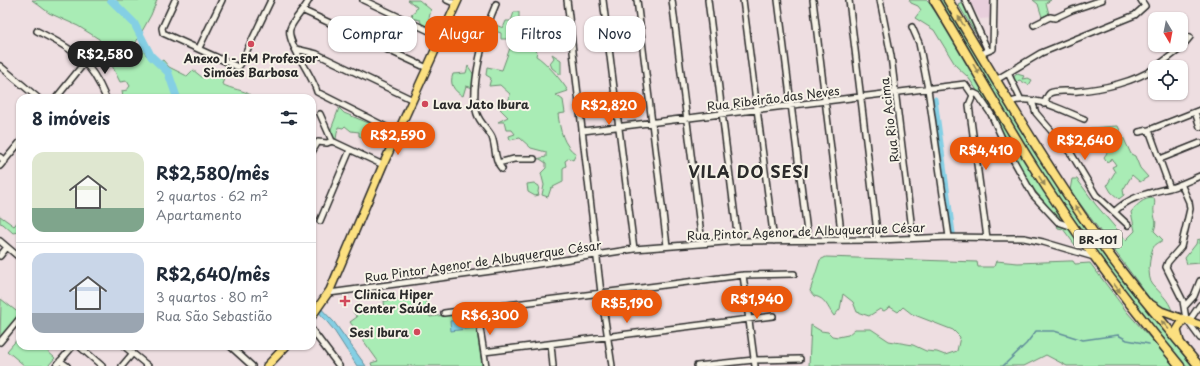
<!DOCTYPE html>
<html lang="pt">
<head>
<meta charset="utf-8">
<style>
  body { margin:0; font-family:"Playpen Sans",sans-serif; background:#f2f2f3; color:#1f2937; height:100vh; display:flex; flex-direction:column; font-size:15px; white-space:nowrap }
  * { box-sizing:border-box; margin:0 }
  p { font-size:13px; color:#747a83 }
  .icon { flex:none; width:22px; height:22px; fill:none; stroke:currentColor; stroke-width:2; stroke-linecap:round; stroke-linejoin:round }
  .map { position:relative; flex:1; overflow:hidden }
  .drawer { position:absolute; left:16px; top:94px; width:300px; height:256px; display:flex; flex-direction:column; background:#fff; border-radius:12px; box-shadow:0 1px 3px #0004 }
  .drawer>* { flex:none }
  .top-card { position:absolute; left:328px; top:16px; width:380px; height:36px; display:flex; gap:8px }
  .needle { width:26px; rotate:170deg }
  .buttons { position:absolute; left:1148px; top:12px; display:grid; gap:8px }
  .buttons a { display:grid; place-items:center; width:40px; height:40px; border-radius:8px; background:#fff; box-shadow:0 1px 3px #0004; font-size:20px }
  .price { position:absolute; translate:-50% -34px; padding:0 9px; border-radius:14px; background:#ea580c; color:#fff; font-size:13px; line-height:26px; filter:drop-shadow(0 1px 2px #0008) }
  .price::after { content:''; position:absolute; left:50%; top:24px; width:12px; height:9px; margin-left:-6px; background:inherit; clip-path:polygon(0 0,100% 0,50% 100%) }
  .price.selected { background:#222; color:#fff }
  ul { padding:0; list-style:none }
  li { display:flex; align-items:center; gap:12px; height:100px; padding:0 16px }
  li+li { border-top:1px solid #e0e1e3 }
  li span { display:grid; place-items:center; flex:none; width:112px; height:80px; border-radius:12px; color:#555 }
  li>.icon { margin-inline-start:auto }
  span .icon { width:48px; height:48px; fill:#fffc; stroke-width:1 }
  li b { font-size:17px }
  h2 { display:flex; justify-content:space-between; align-items:center; height:48px; padding:0 16px; font-size:17px }
  .chip { padding:0 14px; border-radius:12px; background:#fff; box-shadow:0 1px 3px #0004; font-size:14px; line-height:36px }
  .chip.selected { background:#ea580c; color:#fff }
  .map>svg:first-child { display:block }
  .built { fill:#e8cfdc }
  .green { fill:#a9ecb5; stroke:#6a8c70 }
  .water { fill:#84cfe4; stroke:#608d9a }
  .lines { fill:none; stroke-linecap:round; stroke-linejoin:round }
  .stream { stroke:#608d9a; stroke-width:1.5 }
  .canal { stroke:#84cfe4; stroke-width:5 }
  .river { stroke:#84cfe4; stroke-width:8 }
  .minor-casing { stroke:#2b2b2b; stroke-width:8 }
  .major-casing { stroke:#2b2b2b; stroke-width:10 }
  .highway-casing { stroke:#2b2b2b; stroke-width:11 }
  .minor { stroke:#f7f3e8; stroke-width:5 }
  .major { stroke:#fce080; stroke-width:7 }
  .highway { stroke:#fce080; stroke-width:8 }
  .oneway { fill:#948656 }
  .poi-dot { fill:#d1495b; stroke:#f7f3e8; stroke-width:1.5 }
  .labels { text-anchor:middle; dominant-baseline:central; stroke-width:4; stroke-linejoin:round; paint-order:stroke }
  .shield { fill:#f7f3e8; stroke:#686764; stroke-width:1 }
  .shield-label { font-size:11px; font-weight:bold; fill:#2b2b2b }
  .poi-label { font-size:12px; font-weight:bold; fill:#2b2b2b; stroke:#f7f3e8; text-anchor:start }
  .street-label { font-size:12px; fill:#2b2b2b; stroke:#f7f3e8 }
  .district-label { font-size:16px; font-weight:bold; letter-spacing:1px; fill:#2b2b2b; stroke:#f7f3e8 }
</style>
</head>
<body>
<div class="map">
<svg width="1200" height="366" viewBox="0 0 1200 366">
  <rect width="100%" height="100%" fill="#eedee1"/>
  <filter id="ink" filterUnits="userSpaceOnUse"><feTurbulence type="fractalNoise" baseFrequency=".025" numOctaves="2"/><feDisplacementMap in="SourceGraphic" scale="8" xChannelSelector="R" yChannelSelector="G"/><feConvolveMatrix kernelMatrix="1 2 1 2 8 2 1 2 1" color-interpolation-filters="sRGB"/></filter>
  <g filter="url(#ink)">
    <path class="built" d="M969 0H993L994 18 980 19Z"/>
    <path class="green" d="M32 0H157L151 15 135 44 143 47 146 55 156 64 163 60 169 67 187 76 193 70 203 78 209 73 224 79 222 84C232 90 243 89 252 96L251 98H123L122 91 127 90 130 86 127 81 120 82 99 39 78 26 49 13Z
      M408 0H419L431 10 427 26 422 25 420 20 411 18 413 16 411 14 414 13 417 7Z
      M909 0H927L954 38 1083 248 1075 245 1063 229 1058 228 1052 213 1043 200 1023 177 990 110 968 77 956 66 934 30 915 18 921 10 918 6 911 3Z
      M937 0H943L1009 111 1092 240 1192 366H1183L1093 256 1063 210Z
      M1033 0H1051L1046 3 1049 14 1042 17 1038 4Z
      M962 2 969 17 974 18 972 21 980 41 958 4Z
      M514 12H519V22L524 24 526 38 530 48 537 51 536 56C545 61 563 82 568 91L556 95 563 100 565 113 558 114C560 130 563 145 576 154L573 160 569 158 565 161 566 166 563 168V182L551 188 548 197 542 195 544 185 541 173 546 168V163L540 159H536L546 157V152L531 148 520 138 510 140 509 136 515 134 512 130H506L504 122H498L508 117 500 109 508 105 510 94 500 85 489 86 491 78 486 75 487 67 502 70 510 48 509 39H501V33L495 31 496 25 503 28 506 21H511Z
      M552 54 561 60V75L552 68 550 63 554 58Z
      M468 66 474 75V88L466 86 463 96C454 91 449 84 453 74L466 73Z
      M1017 74 1024 76 1022 79 1028 78 1032 80 1029 85 1019 80 1015 84 1012 78Z
      M339 108 344 113 371 124 374 133 369 140 359 136V132L351 131 345 126 343 128 338 127 336 139 332 138 330 132Z
      M1116 126H1118L1131 154 1135 156 1140 168 1148 177 1140 182 1132 175 1123 190 1124 195 1119 199 1111 192 1107 185 1115 172 1112 167 1116 165 1112 159 1107 162 1104 157 1107 153 1104 141H1099L1090 128Z
      M1072 179H1077L1096 205 1126 240 1135 231 1131 212C1138 204 1143 198 1154 198 1156 204 1153 207 1154 212 1154 221 1158 219 1154 231L1163 240C1160 242 1154 245 1153 248 1150 256 1146 277 1153 285 1160 293 1169 300 1172 311L1157 306 1150 299 1070 190Z
      M534 183 539 186 538 192 539 195 535 196 528 192 527 184Z
      M0 216 14 226 20 219V232L13 233 3 224 0 223Z
      M1200 239V263L1187 264 1185 258 1196 244 1197 240Z
      M826 257 977 262 978 267H994L996 261 1018 263 1069 261H1073L1075 264 1090 263 1127 312 1175 366H1067L1046 355 1024 366H809L811 325 821 331 828 332 832 336 838 337 848 335 855 329H871L889 341 913 345 926 351 937 352 945 355 957 351 960 337 953 330 912 314 903 307 898 312 890 307 884 311 880 309 869 316 857 312 853 302 843 294 840 309 834 316C827 307 826 298 814 296L810 291 820 260Z
      M425 297 430 317 474 311 482 366H372L371 363 378 361 350 322 357 317 353 312 355 308 361 307 363 314 385 310 384 301Z
      M1 299 20 314V317L0 341Z
      M20 336V346H48L45 349 55 358 48 366H25L7 351Z"/>
    <path class="water" d="M312 299 334 322 366 366H357L333 329 312 304Z
      M472 319 474 328 451 331 450 321Z"/>
    <g class="lines">
      <path class="stream" d="M961 0V1
        M1003 366 1026 344 1036 331H1054L1083 340 1118 335 1127 340 1149 344"/>
      <path class="canal" d="M935 99 953 233"/>
      <path class="river" d="M111 0 134 23 151 56 168 72 177 98"/>
      <g class="minor-casing">
        <path id="minor" d="M175 0 162 28 163 33 238 67 240 65 271 0
          M309 0C304 10 293 20 290 29 286 42 313 76 317 92L398 133
          M363 0 442 37
          M447 0 456 4
          M567 0 601 293 612 366
          M603 0 634 249
          M637 0 667 246
          M672 0 702 243
          M708 0 738 241
          M743 0 774 241
          M778 0 808 240
          M813 0 842 240
          M849 0 878 240
          M880 0 891 56 913 238
          M965 0 988 51
          M496 4C485 28 469 89 477 114 480 123 488 129 492 137 496 147 494 161 502 169
          M304 11 427 68
          M1034 25 1050 17 1055 18 1072 10 1102 0
          M912 27 919 43 928 89 949 237
          M37 31C73 49 90 59 106 98
          M199 48 222 0
          M296 49 317 54 413 100
          M981 54 993 49 994 0
          M0 66 38 98
          M1156 67 1180 49 1190 37
          M1008 73 1020 98
          M996 80 1041 53 1135 15 1145 6 1141 0
          M56 98 86 61
          M1032 101 1036 113 1072 155 1096 195 1128 225
          M1010 102C1034 94 1062 110 1084 119
          M1044 104C1046 100 1047 95 1050 93 1057 89 1071 92 1078 91 1103 89 1134 82 1155 68
          M1195 112 1200 127
          M320 114 332 141
          M1149 130 1170 188
          M583 131 965 84 972 94
          M1139 132 1149 130 1200 110
          M332 141 383 165
          M312 152 318 142 327 143 332 141
          M0 157 5 161
          M1160 159 1200 143
          M498 163 514 159H534
          M0 166 20 142
          M1181 184 1189 202 1190 209 1181 247 1168 262 1166 267 1183 301 1186 319 1200 338
          M1114 212C1130 196 1149 193 1170 188 1181 185 1190 180 1200 176
          M320 221 350 150
          M987 238 969 105 974 93 978 95 991 114 1006 147 1033 195 1058 222 1073 227
          M0 241 20 258
          M0 256 7 247
          M743 275 755 366
          M329 293 499 270 634 249 738 241 878 240 949 237 1024 238 1043 242 1094 257
          M1185 306 1194 296 1200 281
          M477 309 486 366
          M444 313 743 275 794 274
          M1189 321 1200 305
          M312 330 339 366
          M0 342 20 318
          M551 344 553 366
          M79 346 102 366
          M124 346 148 366
          M230 346 252 366
          M484 352 773 316
          M60 361 67 366
          M56 366 73 346
          M122 366 133 353
          M697 366 754 360 800 359"/>
      </g>
      <g class="major-casing">
        <path id="major" d="M1149 303 1161 311 1200 325
          M312 316 330 290 383 165 458 0
          M1180 342 1177 330 1184 319
          M267 366 286 346"/>
      </g>
      <g class="highway-casing">
        <path id="highway" d="M934 0C968 55 999 112 1033 166 1077 237 1127 302 1180 366
          M948 0C999 85 1049 172 1108 253 1136 292 1168 328 1199 366"/>
      </g>
      <use href="#minor" class="minor"/>
      <use href="#major" class="major"/>
      <use href="#highway" class="highway"/>
    </g>
    <defs><path id="oneway-solid" d="M-6-.8H1V-3.2L6.5 0L1 3.2V.8H-6Z"/></defs>
    <g class="oneway">
      <use href="#oneway-solid" transform="translate(961 21) rotate(-121)"/>
      <use href="#oneway-solid" transform="translate(976 69) rotate(60)"/>
      <use href="#oneway-solid" transform="translate(1042 181) rotate(57)"/>
      <use href="#oneway-solid" transform="translate(1078 210) rotate(-124)"/>
      <use href="#oneway-solid" transform="translate(1117 288) rotate(53)"/>
      <use href="#oneway-solid" transform="translate(1165 325) rotate(-131)"/>
    </g>
  </g>
  <g class="poi-dot">
    <circle cx="251" cy="44" r="4"/>
    <circle cx="425" cy="104" r="4"/>
    <path d="M343 295h4v4h4v4h-4v4h-4v-4h-4v-4h4z"/>
    <circle cx="417" cy="332" r="4"/>
  </g>
  <g class="labels">
    <rect class="shield" x="1074" y="230" width="48" height="18" rx="3"/>
    <g class="shield-label">
      <text x="1098" y="239">BR-101</text>
    </g>
    <g class="poi-label">
      <text x="251" y="58" text-anchor="middle">Anexo I - EM Professor<tspan x="251" dy="14">Simões Barbosa</tspan></text>
      <text x="433" y="104">Lava Jato Ibura</text>
      <text x="354" y="294">Clinica Hiper<tspan x="354" dy="14">Center Saúde</tspan></text>
      <text x="409" y="332" text-anchor="end">Sesi Ibura</text>
    </g>
    <g class="street-label">
      <text transform="translate(773 98) rotate(-7)">Rua Ribeirão das Neves</text>
      <text transform="translate(889 120) rotate(-97)">Rua Rio Acima</text>
      <text transform="translate(806 231) rotate(-2)">Rua Pintor Agenor de Albuquerque César</text>
      <text transform="translate(483 261) rotate(-8)">Rua Pintor Agenor de Albuquerque César</text>
    </g>
    <g class="district-label">
      <text x="749" y="171">VILA DO SESI</text>
    </g>
  </g>
</svg>
<div class="buttons">
<a><svg class="needle" viewBox="-14 -14 28 28"><path d="M0-13l5 13h-10z" fill="#e53935"/><path d="M0 13l5-13h-10z" fill="#747a83"/></svg></a>
<a><svg class="icon" aria-label="locate" viewBox="0 0 24 24"><circle cx="12" cy="12" r="6"/><path d="M12 2v4M12 18v4M2 12h4M18 12h4"/></svg></a>
</div>
<b class="price selected" style="left:105px;top:75px">R$2,580</b>
<b class="price" style="left:609px;top:126px">R$2,820</b>
<b class="price" style="left:398px;top:156px">R$2,590</b>
<b class="price" style="left:1085px;top:161px">R$2,640</b>
<b class="price" style="left:986px;top:171px">R$4,410</b>
<b class="price" style="left:757px;top:320px">R$1,940</b>
<b class="price" style="left:627px;top:324px">R$5,190</b>
<b class="price" style="left:490px;top:336px">R$6,300</b>
<div class="top-card">
<a class="chip">Comprar</a>
<a class="chip selected">Alugar</a>
<a class="chip">Filtros</a>
<a class="chip">Novo</a>
</div>
<section class="drawer">
<h2>8 imóveis<svg class="icon" aria-label="filters" viewBox="0 0 24 24"><path d="M4 7h16M4 17h16"/><circle cx="9" cy="7" r="2"/><circle cx="15" cy="17" r="2"/></svg></h2>
<ul>
<li><span style="background:linear-gradient(#dfe7d0 70%,#7fa58c 0)"><svg class="icon" aria-label="home" viewBox="0 0 24 24"><path d="M3 11l9-7 9 7M6 9v11h12V9"/></svg></span><div><b>R$2,580/mês</b><p>2 quartos · 62 m²</p><p>Apartamento</p></div></li>
<li><span style="background:linear-gradient(#c9d6e8 75%,#9aa5b1 0)"><svg class="icon" aria-label="home" viewBox="0 0 24 24"><path d="M3 11l9-7 9 7M6 9v11h12V9"/></svg></span><div><b>R$2,640/mês</b><p>3 quartos · 80 m²</p><p>Rua São Sebastião</p></div></li>
</ul>
</section>
</div>
</body>
</html>
